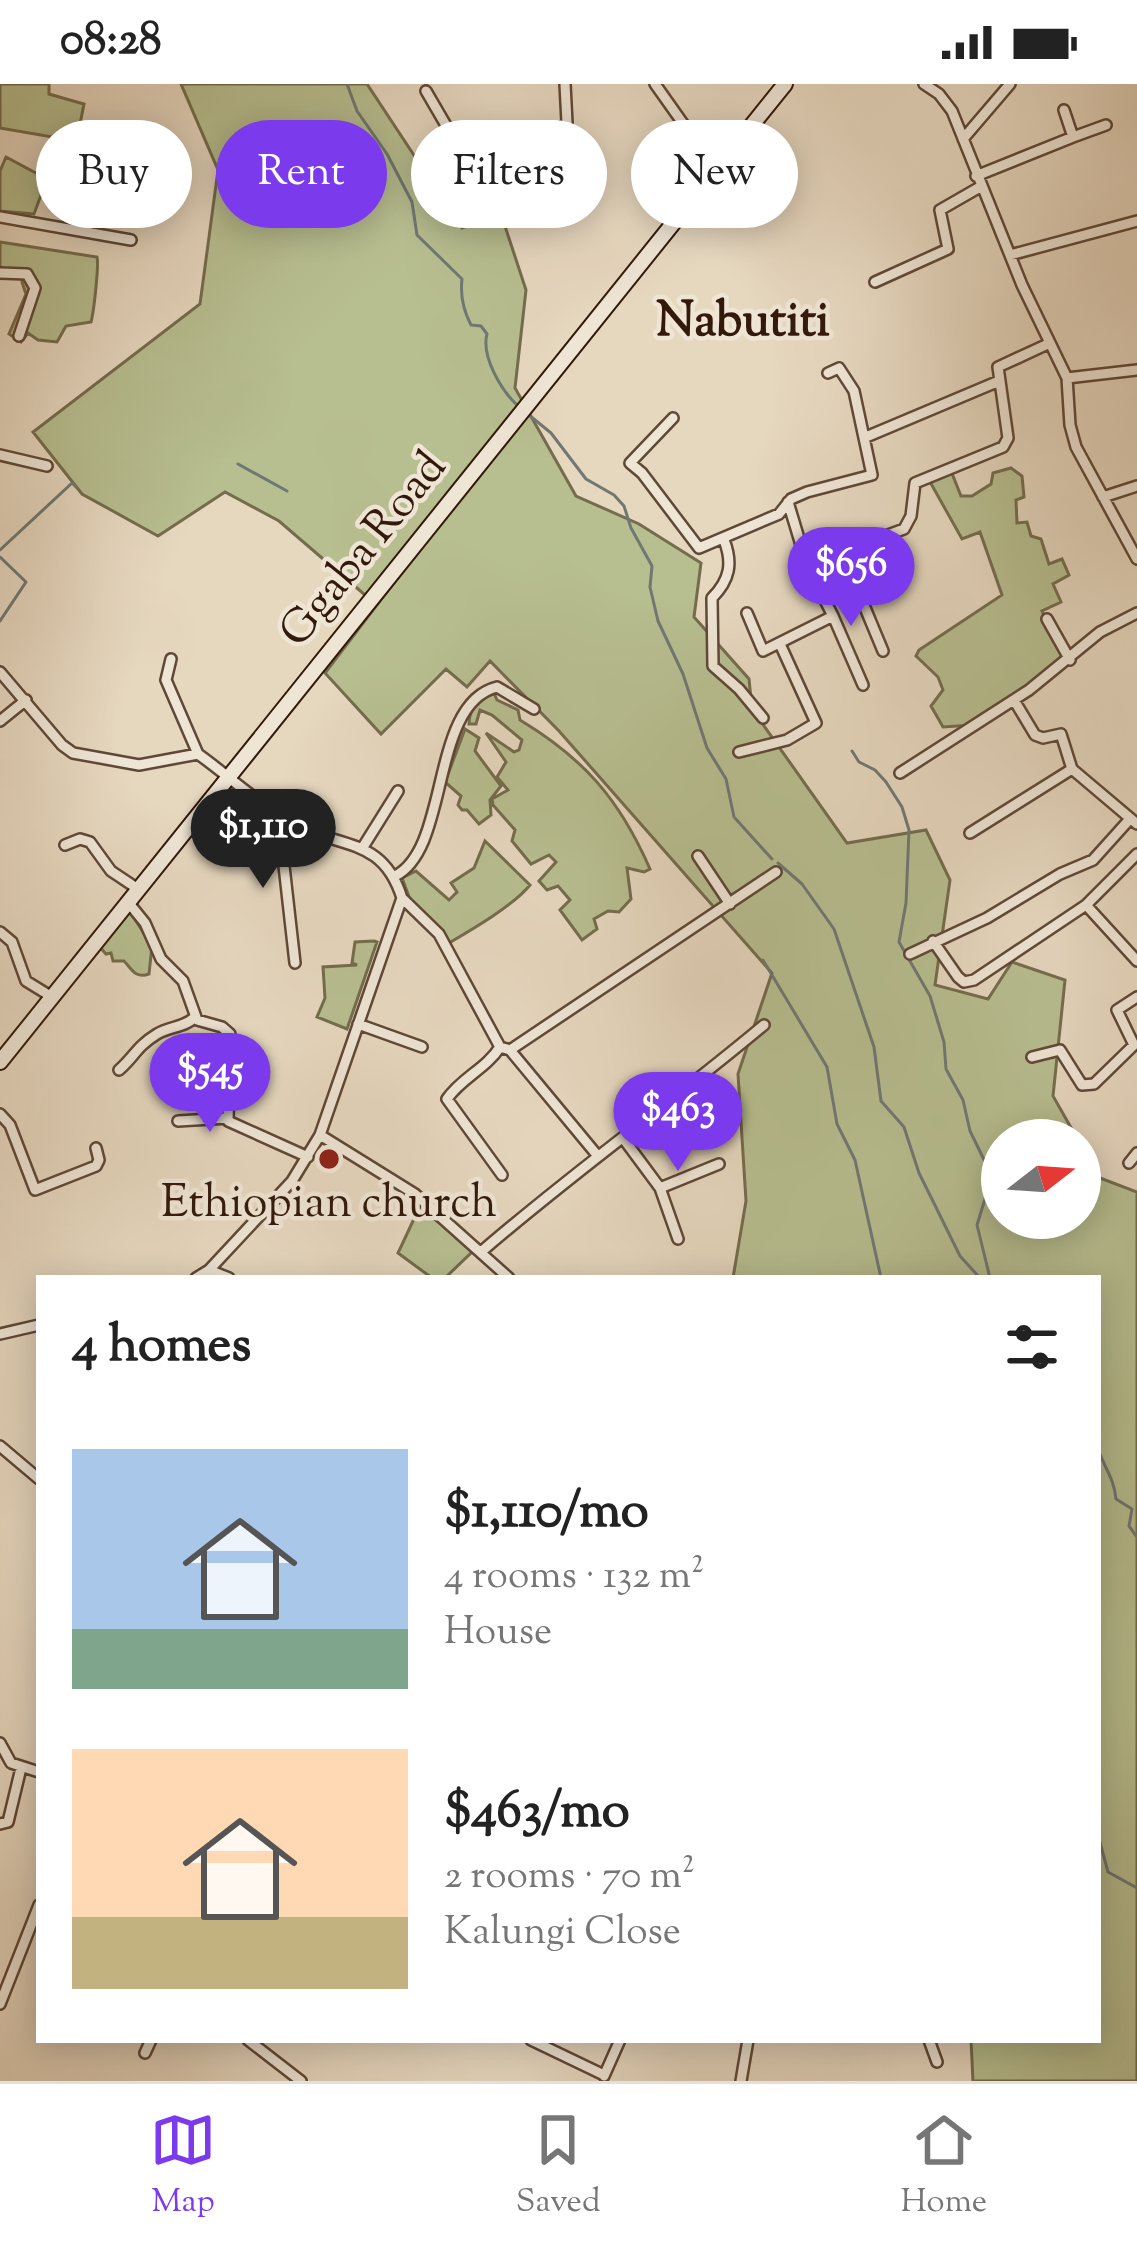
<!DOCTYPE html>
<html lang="en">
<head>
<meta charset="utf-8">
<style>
  body { margin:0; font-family:"Sorts Mill Goudy",serif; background:#f6f6f6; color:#222; height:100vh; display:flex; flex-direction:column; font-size:45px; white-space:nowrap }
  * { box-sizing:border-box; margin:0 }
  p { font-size:39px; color:#767676 }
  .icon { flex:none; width:66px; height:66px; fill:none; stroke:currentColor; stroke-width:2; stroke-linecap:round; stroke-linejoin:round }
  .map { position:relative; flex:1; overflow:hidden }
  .drawer { position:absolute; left:36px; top:1191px; width:1065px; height:768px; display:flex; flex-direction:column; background:#fff; border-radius:0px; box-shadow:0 6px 30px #0003 }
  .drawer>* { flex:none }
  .hud { position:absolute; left:36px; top:36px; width:1065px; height:108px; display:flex; gap:24px }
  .needle { width:78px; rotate:73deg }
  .controls { position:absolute; left:981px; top:1035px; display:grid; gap:24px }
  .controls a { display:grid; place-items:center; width:120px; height:120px; border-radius:50%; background:#fff; box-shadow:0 6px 30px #0003; font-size:60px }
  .price { position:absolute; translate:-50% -102px; padding:0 27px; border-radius:42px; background:#7c3aed; color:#fff; font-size:39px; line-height:78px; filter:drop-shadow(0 3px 6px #0008) }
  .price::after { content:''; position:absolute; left:50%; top:72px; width:36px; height:27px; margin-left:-18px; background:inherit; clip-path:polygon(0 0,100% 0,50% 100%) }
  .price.selected { background:#222; color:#fff }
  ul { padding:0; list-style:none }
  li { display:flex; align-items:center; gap:36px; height:300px; padding:0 36px }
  li span { display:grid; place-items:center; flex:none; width:336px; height:240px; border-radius:0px; color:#555 }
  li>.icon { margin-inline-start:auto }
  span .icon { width:144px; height:144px; fill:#fffc; stroke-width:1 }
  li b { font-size:51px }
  h2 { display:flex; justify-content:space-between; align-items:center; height:144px; padding:0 36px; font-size:51px }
  .tag { padding:0 42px; border-radius:54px; background:#fff; box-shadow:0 6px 30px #0003; font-size:42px; line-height:108px }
  .tag.selected { background:#7c3aed; color:#fff }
  .status { display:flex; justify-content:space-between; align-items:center; height:84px; padding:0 60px; background:#fff; direction:ltr }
  .status svg { height:33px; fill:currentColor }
  .menu { display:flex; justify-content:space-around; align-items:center; height:168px; border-top:3px solid #e0e0e0; background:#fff; font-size:33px; color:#767676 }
  .menu a { display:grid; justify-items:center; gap:6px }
  .menu .selected { color:#7c3aed }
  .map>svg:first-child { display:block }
  .green { fill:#b7be90; stroke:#746c4d; stroke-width:3 }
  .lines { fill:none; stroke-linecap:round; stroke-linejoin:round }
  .stream { stroke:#707874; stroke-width:3 }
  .minor-casing { stroke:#5f4837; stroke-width:14 }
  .secondary-casing { stroke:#32190a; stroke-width:18 }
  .minor { stroke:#efe5d5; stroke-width:9 }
  .secondary { stroke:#efe5d5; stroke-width:14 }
  .poi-dot { fill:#8f2418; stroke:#efe5d5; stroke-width:4.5 }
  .labels { text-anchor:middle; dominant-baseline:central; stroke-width:9; stroke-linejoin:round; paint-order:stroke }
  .street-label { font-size:45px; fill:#32190a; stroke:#efe5d5 }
  .poi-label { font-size:45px; fill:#32190a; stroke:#efe5d5 }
  .neighbourhood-label { font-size:48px; font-weight:bold; fill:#32190a; stroke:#efe5d5 }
</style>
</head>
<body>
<div class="status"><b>08:28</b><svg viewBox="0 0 49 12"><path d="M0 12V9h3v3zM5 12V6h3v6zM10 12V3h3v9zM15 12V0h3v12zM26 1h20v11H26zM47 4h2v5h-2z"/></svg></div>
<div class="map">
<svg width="1137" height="1997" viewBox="0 0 1137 1997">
  <rect width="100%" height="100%" fill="#e6d7bf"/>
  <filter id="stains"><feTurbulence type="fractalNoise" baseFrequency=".00167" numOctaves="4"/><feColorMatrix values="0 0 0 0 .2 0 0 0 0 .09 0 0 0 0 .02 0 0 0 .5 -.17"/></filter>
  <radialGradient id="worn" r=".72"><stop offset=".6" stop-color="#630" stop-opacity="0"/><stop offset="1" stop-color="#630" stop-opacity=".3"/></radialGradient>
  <path class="green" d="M0 0H49V10L84 20 78 50 59 48 52 53 0 44Z
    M181 0H367L462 144 501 130 526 206 515 304 576 412 639 440 701 479 694 533 749 595 752 625 847 759 926 746 950 796 935 901 988 915 1012 878 1065 896 1053 1012 1078 1056H1002V1134H1080V1060L1100 1094 1137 1108V1997H973L971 1956H1098V1194H733L746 1117 738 990 772 889 559 647 490 577 467 603 446 585 381 650 325 589 418 467 365 511 279 437 225 408 158 452 82 410 33 348 200 220 218 86Z
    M6 73 47 95 34 130 0 127V87Z
    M0 158C34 163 63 168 97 173 99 181 94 227 91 238L66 242 57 258 38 256 28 249 21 258 9 250 26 210 22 198 26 186H0Z
    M1011 384 1022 392 1024 413 1016 416 1017 439 1027 438 1031 452 1041 455 1049 480 1062 475 1069 491 1053 500 1061 518 1042 527 1066 576 973 641 943 643 931 622 943 606 938 593 916 572 919 566 1002 511 980 448 962 455 929 396 951 387 961 412H972L991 400 993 389Z
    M494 609 497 616 518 626 520 636C583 674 619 714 650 785L644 788 627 784 631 815 619 828 608 827 594 835 597 845 582 856 560 826 570 816 558 802 547 806 539 797 556 778 549 771 531 780 512 757 515 746 493 721 492 715 508 706 497 693 506 678 486 649 514 668 519 666 522 656 492 631 480 626 476 640H469C469 623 480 615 494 609Z
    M465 645 479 654 475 667 501 702 490 716 491 731 479 740 467 726H462L458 721 461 712 445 698Z
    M485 757 530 801C514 821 473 845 449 859L411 818 402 794 416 787 449 816 457 808 451 799 474 784Z
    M127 823 152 862 149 890C135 895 132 885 124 877H113L111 869 106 870 97 860Z
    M374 857 377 858 347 945 317 933 325 914 323 883 357 881 352 879 355 858Z
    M420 1122 473 1167 445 1194H432L398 1169Z"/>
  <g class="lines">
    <path class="stream" d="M347 0 357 27 387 70 412 118 417 151 462 195C460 212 463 226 471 241L481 242 487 250C481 272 501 306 517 321
      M529 331 551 349 586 395 614 411 624 422 631 444 652 482 650 503 658 537 683 590 707 664 726 695 734 733 772 775
      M238 380 287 407
      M0 466 72 399 76 403
      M0 473 26 498 0 537
      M852 667 859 678 875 686 886 698 902 723 909 746 906 819 899 858 930 912 944 958 946 985 963 1016 970 1047 992 1092 977 1141 990 1194
      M778 779 802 800 834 845 874 963 881 1017 904 1043 919 1089 960 1172 980 1194
      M763 876 827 983 837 1040 855 1076 881 1194
      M1098 1365C1104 1383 1114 1394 1116 1415L1132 1425 1129 1442 1137 1453
      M1098 1751 1108 1788 1137 1804"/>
    <g class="minor-casing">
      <path id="minor" d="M655 0 694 55 721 80
        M924 0 939 10 952 27 1022 201 1067 294 1070 341 1076 363 1137 475
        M426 7 465 74C502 92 537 60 567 39L565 0
        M1073 53 1106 41
        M963 55 1010 0
        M976 92 1073 53 1064 26
        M0 133 131 156
        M84 147 108 110 116 82
        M1010 171 1137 137
        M0 189 27 190 35 204 19 252
        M875 198 948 165 940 126 980 103
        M1067 294 1137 286
        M673 334 630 379 642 389 699 464 779 430 791 415 807 408 872 391 854 307 839 284 828 289
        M866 353 999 297
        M0 371 47 382
        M1103 413 1137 402
        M788 418 807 481
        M724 456C733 479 730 496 712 514L713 582 739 605 763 634
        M841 466 883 567
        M747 529 763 567 833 532 807 481 904 445 911 432 915 399 1003 363 1008 354 998 283 1050 259
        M833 532 863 601
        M1047 535 1070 576
        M171 575 166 596 198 670
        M0 588 62 661 73 669 139 681 198 670C229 692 258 720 291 738 339 766 382 751 402 814L320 1051 292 1097 209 1186 196 1194
        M1014 616 1035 651 1043 654 1061 650 1072 685 1137 740
        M0 637 26 616
        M739 668 787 656 816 639 780 560
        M900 689 1029 606 1100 548 1137 529
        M286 736 284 782 295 879
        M970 749 1072 685
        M65 761 80 755 90 758 111 787 138 805
        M363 763 398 707
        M698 772 730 820
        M395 792C451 764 429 620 497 603L534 625
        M402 814 439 850 500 963 510 966 597 1071
        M128 818 145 839 161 875 183 897 197 936 222 943 230 950 228 1037 308 1073
        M1086 821 1137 877
        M0 848 12 858 26 897 52 913
        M933 857 958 893 964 898 974 896 1086 821 1137 770
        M910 870 987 834 1060 790 1093 776 1129 736
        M358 940 422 963
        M500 963C486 985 461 994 447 1015L502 1091
        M510 966 776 788
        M1032 973 1060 966 1082 1001 1094 1000 1134 961 1117 926 1137 913
        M119 986C135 972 136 963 157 950 170 942 184 944 195 933
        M0 1030 10 1041 35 1106 96 1082 99 1076 96 1064
        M178 1037 228 1034
        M320 1051 415 1110 509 1194
        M623 1054 660 1104 678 1155
        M1129 1079 1137 1069
        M660 1104 719 1080
        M481 1168C572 1089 671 1019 764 941
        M209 1186 229 1194
        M0 1250 39 1241
        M0 1362 39 1395
        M0 1659 11 1679 39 1688
        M0 1740 8 1738 21 1684
        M0 1920 39 1821
        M248 1956 301 1997
        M531 1956 604 1991
        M929 1956 937 1978
        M145 1969 151 1956
        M604 1992 620 1956
        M741 1997 748 1956"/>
    </g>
    <g class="secondary-casing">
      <path id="secondary" d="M0 978 785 0"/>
    </g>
    <use href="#minor" class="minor"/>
    <use href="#secondary" class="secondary"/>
  </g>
  <circle class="poi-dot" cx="329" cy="1075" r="12"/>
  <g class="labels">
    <g class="street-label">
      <text transform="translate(365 467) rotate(-51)">Ggaba Road</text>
    </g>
    <g class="poi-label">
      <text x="329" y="1121">Ethiopian church</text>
    </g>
    <g class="neighbourhood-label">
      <text x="743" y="239">Nabutiti</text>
    </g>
  </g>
  <rect width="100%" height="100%" filter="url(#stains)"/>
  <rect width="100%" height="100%" fill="url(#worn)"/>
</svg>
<div class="controls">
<a><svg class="needle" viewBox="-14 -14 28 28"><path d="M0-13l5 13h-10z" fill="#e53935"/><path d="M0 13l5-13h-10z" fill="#767676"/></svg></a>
</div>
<b class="price" style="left:851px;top:545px">$656</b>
<b class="price selected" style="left:263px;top:807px">$1,110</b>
<b class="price" style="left:210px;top:1051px">$545</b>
<b class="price" style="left:678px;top:1090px">$463</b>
<div class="hud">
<a class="tag">Buy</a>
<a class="tag selected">Rent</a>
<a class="tag">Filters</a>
<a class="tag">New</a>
</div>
<section class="drawer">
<h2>4 homes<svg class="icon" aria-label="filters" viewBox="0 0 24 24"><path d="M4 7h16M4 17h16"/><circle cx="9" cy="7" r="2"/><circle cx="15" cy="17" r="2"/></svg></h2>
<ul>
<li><span style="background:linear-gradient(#a9c7e8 75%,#7fa58c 0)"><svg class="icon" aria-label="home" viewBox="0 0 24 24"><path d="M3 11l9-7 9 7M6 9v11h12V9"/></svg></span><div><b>$1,110/mo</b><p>4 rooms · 132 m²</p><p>House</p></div></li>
<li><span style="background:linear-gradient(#ffd9b3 70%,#c2b280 0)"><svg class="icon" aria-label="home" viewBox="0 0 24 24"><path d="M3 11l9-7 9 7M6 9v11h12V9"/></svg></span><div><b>$463/mo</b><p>2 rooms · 70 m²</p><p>Kalungi Close</p></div></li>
</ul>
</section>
</div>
<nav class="menu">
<a class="selected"><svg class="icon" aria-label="map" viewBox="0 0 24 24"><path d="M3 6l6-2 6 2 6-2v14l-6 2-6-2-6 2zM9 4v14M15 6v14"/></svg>Map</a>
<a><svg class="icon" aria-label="saved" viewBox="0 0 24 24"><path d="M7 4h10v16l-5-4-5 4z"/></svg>Saved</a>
<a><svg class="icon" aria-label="home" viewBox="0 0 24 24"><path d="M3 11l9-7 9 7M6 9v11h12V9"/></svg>Home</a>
</nav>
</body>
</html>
